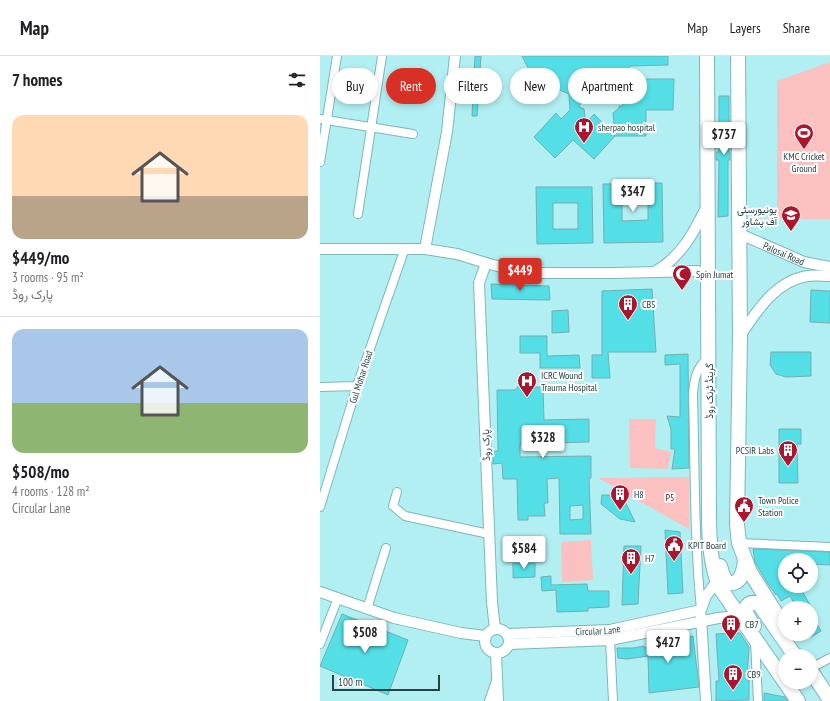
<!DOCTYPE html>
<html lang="en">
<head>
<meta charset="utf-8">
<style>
  body { margin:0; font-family:"PT Sans Narrow",Vazirmatn,sans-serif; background:#f2f2f2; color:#202124; height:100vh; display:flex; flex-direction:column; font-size:15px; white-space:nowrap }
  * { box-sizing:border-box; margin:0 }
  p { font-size:13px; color:#757577 }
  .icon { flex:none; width:22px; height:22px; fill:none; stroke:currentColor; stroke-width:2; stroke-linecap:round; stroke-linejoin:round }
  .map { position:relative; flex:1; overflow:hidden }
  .sheet { display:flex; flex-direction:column; background:#fff; width:320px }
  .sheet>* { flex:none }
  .banner { position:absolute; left:12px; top:12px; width:380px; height:36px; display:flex; gap:8px }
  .controls { position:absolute; left:458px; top:497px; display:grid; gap:8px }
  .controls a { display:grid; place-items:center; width:40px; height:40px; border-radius:50%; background:#fff; box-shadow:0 2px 6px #0003; font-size:20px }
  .scale { position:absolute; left:12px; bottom:10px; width:108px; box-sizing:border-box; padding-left:4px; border:2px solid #294244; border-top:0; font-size:11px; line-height:14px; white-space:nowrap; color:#294244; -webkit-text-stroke:3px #fff; paint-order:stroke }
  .price { position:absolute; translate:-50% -34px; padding:0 9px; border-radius:4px; background:#fff; color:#222; font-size:13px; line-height:26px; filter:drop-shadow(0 1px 2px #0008) }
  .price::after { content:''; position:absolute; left:50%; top:24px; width:12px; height:9px; margin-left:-6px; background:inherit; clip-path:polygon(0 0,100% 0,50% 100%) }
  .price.selected { background:#d93025; color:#fff }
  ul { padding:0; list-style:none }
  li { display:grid; align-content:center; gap:8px; height:212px; padding:0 12px }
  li+li { border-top:1px solid #e0e0e0 }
  li span { display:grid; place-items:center; height:124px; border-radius:12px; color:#555 }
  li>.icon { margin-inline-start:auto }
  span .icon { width:72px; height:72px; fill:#fffc; stroke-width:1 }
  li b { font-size:17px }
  h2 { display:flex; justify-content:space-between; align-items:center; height:48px; padding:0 12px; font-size:17px }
  .chip { padding:0 14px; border-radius:18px; background:#fff; box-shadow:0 2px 6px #0003; font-size:14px; line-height:36px }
  .chip.selected { background:#d93025; color:#fff }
  header { display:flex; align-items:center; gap:24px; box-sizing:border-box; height:56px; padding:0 20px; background:#fff; border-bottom:1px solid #e0e0e0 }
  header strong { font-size:19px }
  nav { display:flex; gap:22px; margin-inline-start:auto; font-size:14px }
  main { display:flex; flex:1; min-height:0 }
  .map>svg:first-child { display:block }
  .green { fill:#fbc1c0 }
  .building { fill:#54dfe7; stroke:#73aeb1; fill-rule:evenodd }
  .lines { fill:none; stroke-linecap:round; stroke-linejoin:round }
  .minor-casing { stroke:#7cb7bb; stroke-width:10 }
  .tertiary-casing { stroke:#7cb7bb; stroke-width:12 }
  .trunk-casing { stroke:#7cb7bb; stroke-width:16 }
  .minor { stroke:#fff; stroke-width:8 }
  .tertiary { stroke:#fff; stroke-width:10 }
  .trunk { stroke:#fff; stroke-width:14 }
  .labels { text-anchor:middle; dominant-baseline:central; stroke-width:4; stroke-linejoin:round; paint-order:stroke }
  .poi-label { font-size:10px; fill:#294244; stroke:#fff; text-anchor:start }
  .street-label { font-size:10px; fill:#294244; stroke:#fff }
  .park-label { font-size:10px; fill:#660f1a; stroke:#fff }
</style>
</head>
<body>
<header>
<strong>Map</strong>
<nav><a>Map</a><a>Layers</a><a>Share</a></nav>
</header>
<main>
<section class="sheet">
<h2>7 homes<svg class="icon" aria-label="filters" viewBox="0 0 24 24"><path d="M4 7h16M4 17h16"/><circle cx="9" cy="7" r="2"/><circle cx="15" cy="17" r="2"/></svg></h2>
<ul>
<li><span style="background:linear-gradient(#ffd9b3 65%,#b9a48a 0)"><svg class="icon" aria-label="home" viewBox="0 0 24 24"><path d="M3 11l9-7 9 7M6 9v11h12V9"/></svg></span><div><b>$449/mo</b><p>3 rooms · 95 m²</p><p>پارک روڈ</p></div></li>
<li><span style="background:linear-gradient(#a9c7e8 60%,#8fb573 0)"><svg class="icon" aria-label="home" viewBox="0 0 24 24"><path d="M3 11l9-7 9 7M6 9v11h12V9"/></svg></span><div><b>$508/mo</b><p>4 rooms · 128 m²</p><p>Circular Lane</p></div></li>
</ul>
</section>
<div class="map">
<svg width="510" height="645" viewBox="0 0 510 645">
  <rect width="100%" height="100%" fill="#b2eff2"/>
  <path class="green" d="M510 6V163H457V25Z
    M309 363H336L335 392 351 396 348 413 310 412Z
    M369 421V473L278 422Z
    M271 484 273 524 242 526 241 486Z"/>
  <path class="building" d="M155 0H161L157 60H152Z
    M202 0H348V9L310 10 306 16 323 37 324 23H354L353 54H326V80H295L274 103 253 84 235 102 214 81 236 57 241 63 250 54 249 38 214 23ZM293 31 301 35 299 39 302 43 303 50H299V52L293 57 295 80 274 58 266 68 264 53 259 51 264 42Z
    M399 40H409V96H410V104H408V160L398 161 399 104H396V96H399Z
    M342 127 343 186 284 187 283 128ZM302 142H328V164L302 165Z
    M216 131H272L273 187 217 188ZM233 147H258V173H233Z
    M171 228 229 230 230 244 172 243Z
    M332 233 336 296H288L290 322H272V299H282V235Z
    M491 234 510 235V267L490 266Z
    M248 254 249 276 232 277V255Z
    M200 280H227V300L259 299 260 312H220V297H200Z
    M451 296H491V320L466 321 456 318 450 309Z
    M368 298 369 412 352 413 355 393H351V373L347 360 360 361V308L345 309V299Z
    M200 328 204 331H223L224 364 269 363V386L200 388V401L271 400V422H269L271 478H240L239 422 227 423 228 447H224L225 460H208V464H198L197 423H183L182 407 173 408V395H178L177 334H195ZM263 449V463L250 464V450Z
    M459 373H481V388H477L478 427H459Z
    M282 439H302L315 466 300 463 281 448Z
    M345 474 360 476 363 537 348 538Z
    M304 490H321L318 548 302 549Z
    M433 493 510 496V509L491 508V504H465V530H479L492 552H477L470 540 461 545 457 538 456 539 448 528 435 506Z
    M193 507H215V521L193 522Z
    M231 520V529L267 528 268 535H289V551L268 552V555L237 556 236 534 222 535 221 521Z
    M22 558 88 584 68 639 0 610Z
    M491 558 501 575 491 581Z
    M420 577 429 591 427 624H429V644L396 645V625H399L396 578Z
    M373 580 379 631 329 637 328 600 307 603 298 602 297 592H313L324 590V592Z
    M444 637 465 641 468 645H444Z"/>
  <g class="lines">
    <g class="minor-casing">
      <path id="minor" d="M0 63 93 78
        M0 106 17 0
        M38 158 62 0
        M0 331 37 330
        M77 436 73 450 85 460 169 478
        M0 451 37 330 85 192
        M419 487 510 491
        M47 553 66 492
        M381 553C374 482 375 410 373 339 374 324 376 312 388 302
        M290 584 293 645
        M435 585 438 645
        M0 588 18 542
        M491 612 510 602
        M169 645 176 625"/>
    </g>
    <g class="tertiary-casing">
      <g id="tertiary">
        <path id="s1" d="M420 178 484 206 510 211"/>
        <path d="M0 193H105L137 198 166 207 200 216 213 217H294L378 215 385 218 388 222"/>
        <path d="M105 193 127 76 135 0"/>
        <path d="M166 207 159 227 172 546 175 573"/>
        <path d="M334 216C361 202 374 176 387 150"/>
        <path d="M420 280C436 256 456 224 488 220 495 219 503 220 510 220"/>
        <path d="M0 536 74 562 141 577 165 580"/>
        <path d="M381 560 386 645"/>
        <circle cx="177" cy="585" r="12"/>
        <path id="s2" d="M187 578 290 574 381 554 386 540 397 525"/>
        <path d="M189 588 290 584 398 562 418 560"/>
        <path d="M176 597 178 645"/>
      </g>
    </g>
    <g class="trunk-casing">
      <path id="trunk" d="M387 0 389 456C389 481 390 509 400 532L478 645
        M418 0 420 280 417 468 419 487 430 516 465 572
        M400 510C402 517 405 531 416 526 419 524 421 522 422 518 424 514 424 509 425 505
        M434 570C430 564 421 554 429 548 432 546 435 547 439 548L473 597 477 600
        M491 615 510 644"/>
    </g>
    <use href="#minor" class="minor"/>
    <use href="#tertiary" class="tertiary"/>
    <use href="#trunk" class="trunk"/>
  </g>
  <defs>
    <g id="hospital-pin" transform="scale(1)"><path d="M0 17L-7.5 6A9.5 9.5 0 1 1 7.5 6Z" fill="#ab152e" stroke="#fff"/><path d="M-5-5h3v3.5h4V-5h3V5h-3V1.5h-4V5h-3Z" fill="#fff"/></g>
    <g id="stadium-pin" transform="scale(1)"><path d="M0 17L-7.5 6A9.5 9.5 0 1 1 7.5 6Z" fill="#ab152e" stroke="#fff"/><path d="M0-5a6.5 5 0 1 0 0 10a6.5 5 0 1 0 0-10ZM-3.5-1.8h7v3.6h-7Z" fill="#fff"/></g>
    <g id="university-pin" transform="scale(1)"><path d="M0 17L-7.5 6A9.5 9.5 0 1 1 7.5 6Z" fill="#ab152e" stroke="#fff"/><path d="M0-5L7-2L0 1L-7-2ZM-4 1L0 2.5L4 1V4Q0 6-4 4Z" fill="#fff"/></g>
    <g id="mosque-pin" transform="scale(1)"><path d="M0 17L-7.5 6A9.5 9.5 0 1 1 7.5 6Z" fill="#ab152e" stroke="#fff"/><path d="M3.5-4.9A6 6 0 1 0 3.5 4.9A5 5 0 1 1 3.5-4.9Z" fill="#fff"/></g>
    <g id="building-pin" transform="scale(1)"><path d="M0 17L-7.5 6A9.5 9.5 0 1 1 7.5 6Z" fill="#ab152e" stroke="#fff"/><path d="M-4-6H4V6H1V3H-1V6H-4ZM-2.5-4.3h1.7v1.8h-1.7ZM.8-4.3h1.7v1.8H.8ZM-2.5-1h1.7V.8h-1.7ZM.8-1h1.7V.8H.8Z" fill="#fff"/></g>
    <g id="civic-pin" transform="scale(1)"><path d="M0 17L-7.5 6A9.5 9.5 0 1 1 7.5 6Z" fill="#ab152e" stroke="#fff"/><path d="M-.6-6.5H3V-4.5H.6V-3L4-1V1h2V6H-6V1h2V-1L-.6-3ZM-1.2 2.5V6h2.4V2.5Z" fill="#fff"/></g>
  </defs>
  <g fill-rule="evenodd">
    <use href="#hospital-pin" x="264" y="71"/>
    <use href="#stadium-pin" x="484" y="77"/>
    <use href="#university-pin" x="471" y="159"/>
    <use href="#mosque-pin" x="362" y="218"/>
    <use href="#building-pin" x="308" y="248"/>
    <use href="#hospital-pin" x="207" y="325"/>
    <use href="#building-pin" x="468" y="394"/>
    <use href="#building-pin" x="300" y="438"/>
    <use href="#civic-pin" x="424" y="450"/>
    <use href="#civic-pin" x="354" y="489"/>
    <use href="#building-pin" x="311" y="502"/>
    <use href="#building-pin" x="411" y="568"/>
    <use href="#building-pin" x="413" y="618"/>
  </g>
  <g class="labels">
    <g class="poi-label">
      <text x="278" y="71">sherpao hospital</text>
      <text x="484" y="100" text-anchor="middle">KMC Cricket<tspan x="484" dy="12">Ground</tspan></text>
      <text x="457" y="153" text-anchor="end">یونیورسٹی<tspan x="457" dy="12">آف پشاور</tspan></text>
      <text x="376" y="218">Spin Jumat</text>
      <text x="322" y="248">CB5</text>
      <text x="221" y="319">ICRC Wound<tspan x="221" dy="12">Trauma Hospital</tspan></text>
      <text x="454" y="394" text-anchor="end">PCSIR Labs</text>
      <text x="314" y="438">H8</text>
      <text x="438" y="444">Town Police<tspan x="438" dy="12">Station</tspan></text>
      <text x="368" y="489">KPIT Board</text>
      <text x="325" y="502">H7</text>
      <text x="425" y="568">CB7</text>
      <text x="427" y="618">CB9</text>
    </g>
    <g class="street-label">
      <text stroke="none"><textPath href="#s1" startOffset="48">Palosai Road</textPath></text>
      <text transform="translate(41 321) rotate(-72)">Gul Mohar Road</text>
      <text transform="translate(389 335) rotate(-90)">گرینڈ ٹرنک روڈ</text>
      <text transform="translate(166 389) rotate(-92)">پارک روڈ</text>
      <text stroke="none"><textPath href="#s2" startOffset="91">Circular Lane</textPath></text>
    </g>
    <g class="park-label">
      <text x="350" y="441">P5</text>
    </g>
  </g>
</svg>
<div class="controls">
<a><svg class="icon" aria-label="locate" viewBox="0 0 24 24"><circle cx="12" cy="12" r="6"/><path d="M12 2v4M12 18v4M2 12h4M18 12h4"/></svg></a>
<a>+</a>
<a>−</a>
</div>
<div class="scale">100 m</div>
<b class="price" style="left:404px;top:100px">$737</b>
<b class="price" style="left:313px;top:157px">$347</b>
<b class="price selected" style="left:200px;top:236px">$449</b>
<b class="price" style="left:223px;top:403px">$328</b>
<b class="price" style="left:204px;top:514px">$584</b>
<b class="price" style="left:45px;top:598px">$508</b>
<b class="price" style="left:348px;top:608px">$427</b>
<div class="banner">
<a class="chip">Buy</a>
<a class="chip selected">Rent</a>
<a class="chip">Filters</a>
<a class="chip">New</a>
<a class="chip">Apartment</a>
</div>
</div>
</main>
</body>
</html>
